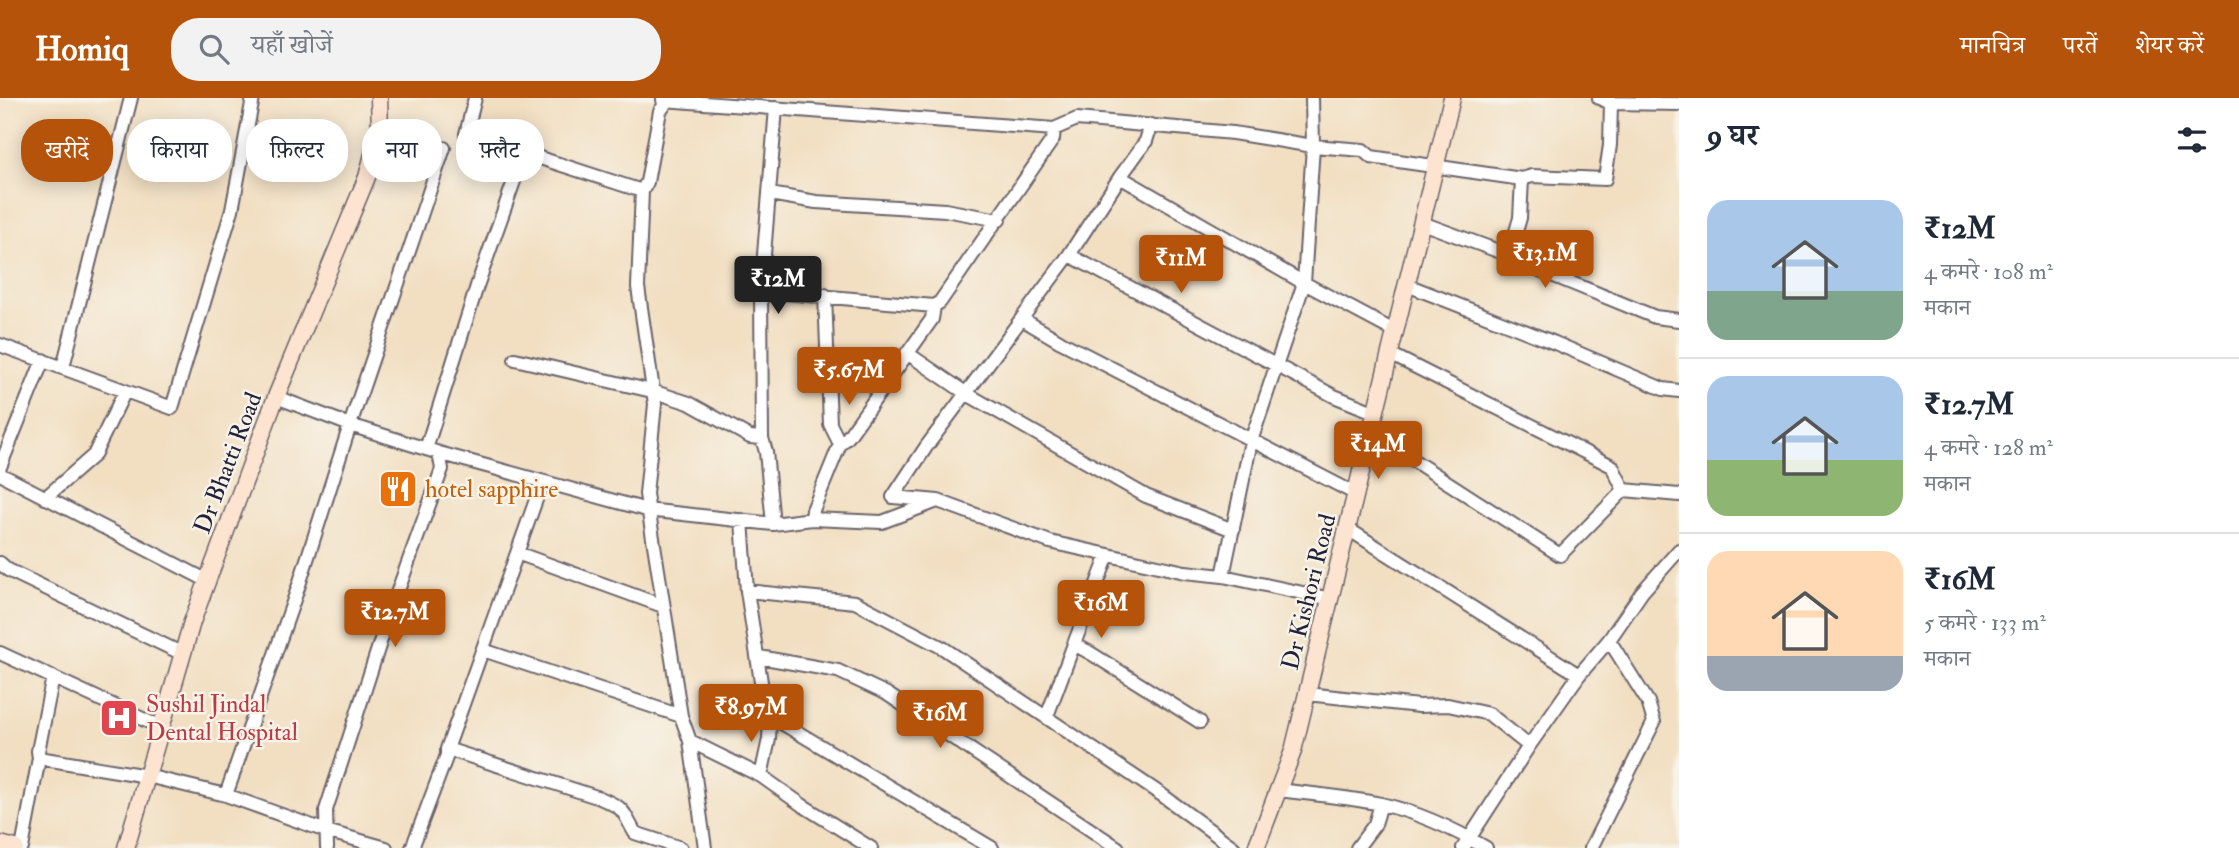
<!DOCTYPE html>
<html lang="hi">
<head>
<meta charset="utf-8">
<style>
  body { margin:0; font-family:"IM FELL Double Pica","Noto Serif Devanagari",serif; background:#f2f2f3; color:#1f2937; height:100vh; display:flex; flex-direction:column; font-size:26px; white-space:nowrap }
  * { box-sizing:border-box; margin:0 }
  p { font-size:23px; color:#747a83 }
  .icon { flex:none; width:38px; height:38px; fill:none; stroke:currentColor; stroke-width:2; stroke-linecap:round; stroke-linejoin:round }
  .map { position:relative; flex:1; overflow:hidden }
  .side { display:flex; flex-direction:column; background:#fff; width:560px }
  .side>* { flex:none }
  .banner { position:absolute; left:21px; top:21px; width:665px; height:63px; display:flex; gap:14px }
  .price { position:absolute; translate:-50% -60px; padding:0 16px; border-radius:7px; background:#b45309; color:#fff; font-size:23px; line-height:46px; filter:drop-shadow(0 2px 4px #0008) }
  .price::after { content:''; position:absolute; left:50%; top:42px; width:21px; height:16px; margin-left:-10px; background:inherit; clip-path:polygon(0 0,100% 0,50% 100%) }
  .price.selected { background:#222; color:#fff }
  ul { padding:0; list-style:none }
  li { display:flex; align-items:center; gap:21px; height:175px; padding:0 28px }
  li+li { border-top:2px solid #e0e1e3 }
  li span { display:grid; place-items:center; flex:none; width:196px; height:140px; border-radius:21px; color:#555 }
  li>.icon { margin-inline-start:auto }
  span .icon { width:84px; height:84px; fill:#fffc; stroke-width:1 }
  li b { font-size:30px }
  h2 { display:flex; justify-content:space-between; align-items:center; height:84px; padding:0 28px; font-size:30px }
  .chip { padding:0 24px; border-radius:28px; background:#fff; box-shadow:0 4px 18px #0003; font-size:24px; line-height:63px }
  .chip.selected { background:#b45309; color:#fff }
  header { display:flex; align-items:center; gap:42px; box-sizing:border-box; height:98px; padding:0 35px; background:#b45309; color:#fff }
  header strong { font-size:33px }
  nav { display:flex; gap:38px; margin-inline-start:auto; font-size:24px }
  .search { width:490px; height:63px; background:#f2f2f3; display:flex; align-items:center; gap:18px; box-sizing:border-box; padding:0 24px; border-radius:28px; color:#747a83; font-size:26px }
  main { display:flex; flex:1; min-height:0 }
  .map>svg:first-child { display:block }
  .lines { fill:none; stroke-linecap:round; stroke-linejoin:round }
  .street-casing { stroke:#6b646a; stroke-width:16 }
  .secondary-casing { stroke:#6b646a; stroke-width:19 }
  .street { stroke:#fff; stroke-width:12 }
  .secondary { stroke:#fde4d1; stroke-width:16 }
  .labels { text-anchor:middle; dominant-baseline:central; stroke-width:5; stroke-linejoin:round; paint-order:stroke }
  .street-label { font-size:24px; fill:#22223b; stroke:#f7f3e8 }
  .food-label { font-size:24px; fill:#c56008; stroke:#f7f3e8; text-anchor:start }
  .health-label { font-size:24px; fill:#be3a42; stroke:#f7f3e8; text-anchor:start }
</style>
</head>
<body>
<header>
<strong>Homiq</strong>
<div class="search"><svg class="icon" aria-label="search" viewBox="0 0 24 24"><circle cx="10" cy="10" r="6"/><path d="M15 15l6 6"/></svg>यहाँ खोजें</div>
<nav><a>मानचित्र</a><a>परतें</a><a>शेयर करें</a></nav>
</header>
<main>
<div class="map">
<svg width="1679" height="750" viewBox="0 0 1679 750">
  <rect width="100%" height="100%" fill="#f7f3e8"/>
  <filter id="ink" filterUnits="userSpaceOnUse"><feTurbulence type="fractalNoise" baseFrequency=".0143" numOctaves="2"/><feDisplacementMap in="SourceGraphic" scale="14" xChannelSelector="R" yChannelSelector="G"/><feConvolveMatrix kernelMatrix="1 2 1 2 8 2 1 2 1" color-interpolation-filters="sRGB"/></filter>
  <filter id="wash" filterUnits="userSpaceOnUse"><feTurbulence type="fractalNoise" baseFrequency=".00686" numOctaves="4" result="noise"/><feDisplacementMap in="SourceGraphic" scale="28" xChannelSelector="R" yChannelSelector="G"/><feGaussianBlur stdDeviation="1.57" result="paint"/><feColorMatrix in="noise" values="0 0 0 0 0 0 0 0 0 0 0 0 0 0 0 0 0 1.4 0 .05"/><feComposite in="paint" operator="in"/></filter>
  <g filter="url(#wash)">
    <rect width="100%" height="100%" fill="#f2dfc2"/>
  </g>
  <g filter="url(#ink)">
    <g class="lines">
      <g class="street-casing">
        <path id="street" d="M475 0 466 36 642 93
          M663 0 664 8 660 13 647 84 642 93 638 189 655 306 646 396 681 618 690 643 705 750
          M1599 0 1611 5 1679 6
          M663 2 1054 31 1077 21 1233 35 1313 48 1363 52 1371 59 1522 81 1532 78 1605 81 1610 47 1611 5
          M1151 27 1146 43 1120 79 1304 185 1396 234
          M1120 79 1069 157 926 349 893 399 938 403 1050 444 1185 474 1223 478 1331 501
          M770 96 816 104 945 112 999 122
          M1422 125 1509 157 1515 162 1655 219 1679 222
          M1069 157 1334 298 1376 315
          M1509 157 1520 120 1522 81
          M1407 187 1555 245 1663 291 1679 293
          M761 193 934 208 940 204 1053 41 1054 31
          M825 197 830 326 840 346
          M1022 221 1061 244 1356 396
          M0 247 172 310 232 112 253 0
          M907 255 967 296 1146 398 1233 432
          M1390 256 1612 368 1624 392
          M515 261 652 293 689 305 750 339 762 340
          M63 269 131 0
          M276 299 350 327 439 355 647 412 773 426 812 421 882 424 935 404
          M1371 335 1560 457 1624 392
          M426 351 477 188 524 55
          M0 369 43 262
          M0 376 208 483
          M1624 392 1679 397
          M45 400 94 357 125 293
          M812 421 813 412 840 346 848 339 932 221 934 208
          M742 422 747 493 765 610 770 618 992 750
          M773 426 766 354 762 340 761 193 776 10
          M1348 431 1579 577
          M517 455 663 508
          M0 465 8 472 183 556
          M1223 478 1251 343 1304 185 1313 48 1312 0
          M747 493 855 504 943 550 1162 697 1234 750
          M1074 546 1108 457
          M483 552 681 618
          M0 555 149 624 162 627
          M759 559 838 573 887 596 1118 750
          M1307 596 1419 608 1448 607 1489 616 1529 648
          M1047 618 1074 546 1092 556 1200 624
          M690 643 761 678 802 707 871 750
          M447 651 600 700C627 712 621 711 635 735L681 750
          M39 660 147 678 226 697 326 733 386 750
          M761 678 769 641 770 618
          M1278 692C1312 696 1347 699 1381 706 1416 714 1454 731 1486 750
          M226 697 298 490 350 327 444 50
          M22 750 39 660 38 653 53 579
          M327 750 326 712 387 523 442 371 439 355
          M412 750 447 657V651L542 385
          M1357 750 1375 726 1381 706
          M1463 750 1529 648 1579 577 1609 542 1642 494 1679 452
          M1591 750 1654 624 1648 604 1609 542"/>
      </g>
      <g class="secondary-casing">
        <path id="secondary" d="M0 746 15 750
          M126 750 192 524 276 299 367 79 380 30 379 0
          M1256 750 1293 653 1452 0"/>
      </g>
      <use href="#street" class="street"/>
      <use href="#secondary" class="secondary"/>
    </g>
  </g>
  <defs>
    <g id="restaurant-square" transform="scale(2.0125)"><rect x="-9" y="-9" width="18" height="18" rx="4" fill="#e8710a" stroke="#f7f3e8"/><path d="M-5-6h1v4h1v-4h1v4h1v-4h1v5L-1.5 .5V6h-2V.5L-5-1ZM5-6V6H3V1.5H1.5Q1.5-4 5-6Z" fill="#fff"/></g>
    <g id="hospital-square" transform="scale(2.0125)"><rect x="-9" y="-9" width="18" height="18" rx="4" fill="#e0444e" stroke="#f7f3e8"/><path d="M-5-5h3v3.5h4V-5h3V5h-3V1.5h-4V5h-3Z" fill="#fff"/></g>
  </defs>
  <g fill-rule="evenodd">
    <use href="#restaurant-square" x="398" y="391"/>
    <use href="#hospital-square" x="119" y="620"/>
  </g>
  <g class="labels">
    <g class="street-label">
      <text transform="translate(228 365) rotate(-69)">Dr Bhatti Road</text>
      <text transform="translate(1309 494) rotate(-76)">Dr Kishori Road</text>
    </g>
    <g class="food-label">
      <text x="425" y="391">hotel sapphire</text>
    </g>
    <g class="health-label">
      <text x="146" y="606">Sushil Jindal<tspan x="146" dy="28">Dental Hospital</tspan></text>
    </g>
  </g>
</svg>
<b class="price" style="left:1545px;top:192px">₹13.1M</b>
<b class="price" style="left:1181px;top:197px">₹11M</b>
<b class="price selected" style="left:778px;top:218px">₹12M</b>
<b class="price" style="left:849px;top:309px">₹5.67M</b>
<b class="price" style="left:1378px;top:383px">₹14M</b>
<b class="price" style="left:1101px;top:542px">₹16M</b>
<b class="price" style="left:395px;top:551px">₹12.7M</b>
<b class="price" style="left:751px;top:646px">₹8.97M</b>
<b class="price" style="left:940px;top:652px">₹16M</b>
<div class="banner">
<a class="chip selected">खरीदें</a>
<a class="chip">किराया</a>
<a class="chip">फ़िल्टर</a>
<a class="chip">नया</a>
<a class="chip">फ़्लैट</a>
</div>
</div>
<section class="side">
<h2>9 घर<svg class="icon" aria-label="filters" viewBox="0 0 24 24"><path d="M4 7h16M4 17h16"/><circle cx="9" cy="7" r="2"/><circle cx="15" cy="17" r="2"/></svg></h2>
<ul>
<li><span style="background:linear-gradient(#a9c7e8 65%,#7fa58c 0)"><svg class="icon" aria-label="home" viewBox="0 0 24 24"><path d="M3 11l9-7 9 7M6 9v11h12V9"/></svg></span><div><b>₹12M</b><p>4 कमरे · 108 m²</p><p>मकान</p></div></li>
<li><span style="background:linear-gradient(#a9c7e8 60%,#8fb573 0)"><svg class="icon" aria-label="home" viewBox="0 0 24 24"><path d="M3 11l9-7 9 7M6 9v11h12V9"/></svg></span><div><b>₹12.7M</b><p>4 कमरे · 128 m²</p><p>मकान</p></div></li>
<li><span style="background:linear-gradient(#ffd9b3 75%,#9aa5b1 0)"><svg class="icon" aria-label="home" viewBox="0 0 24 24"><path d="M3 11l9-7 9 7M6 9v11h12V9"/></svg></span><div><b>₹16M</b><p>5 कमरे · 133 m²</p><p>मकान</p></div></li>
</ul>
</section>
</main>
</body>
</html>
